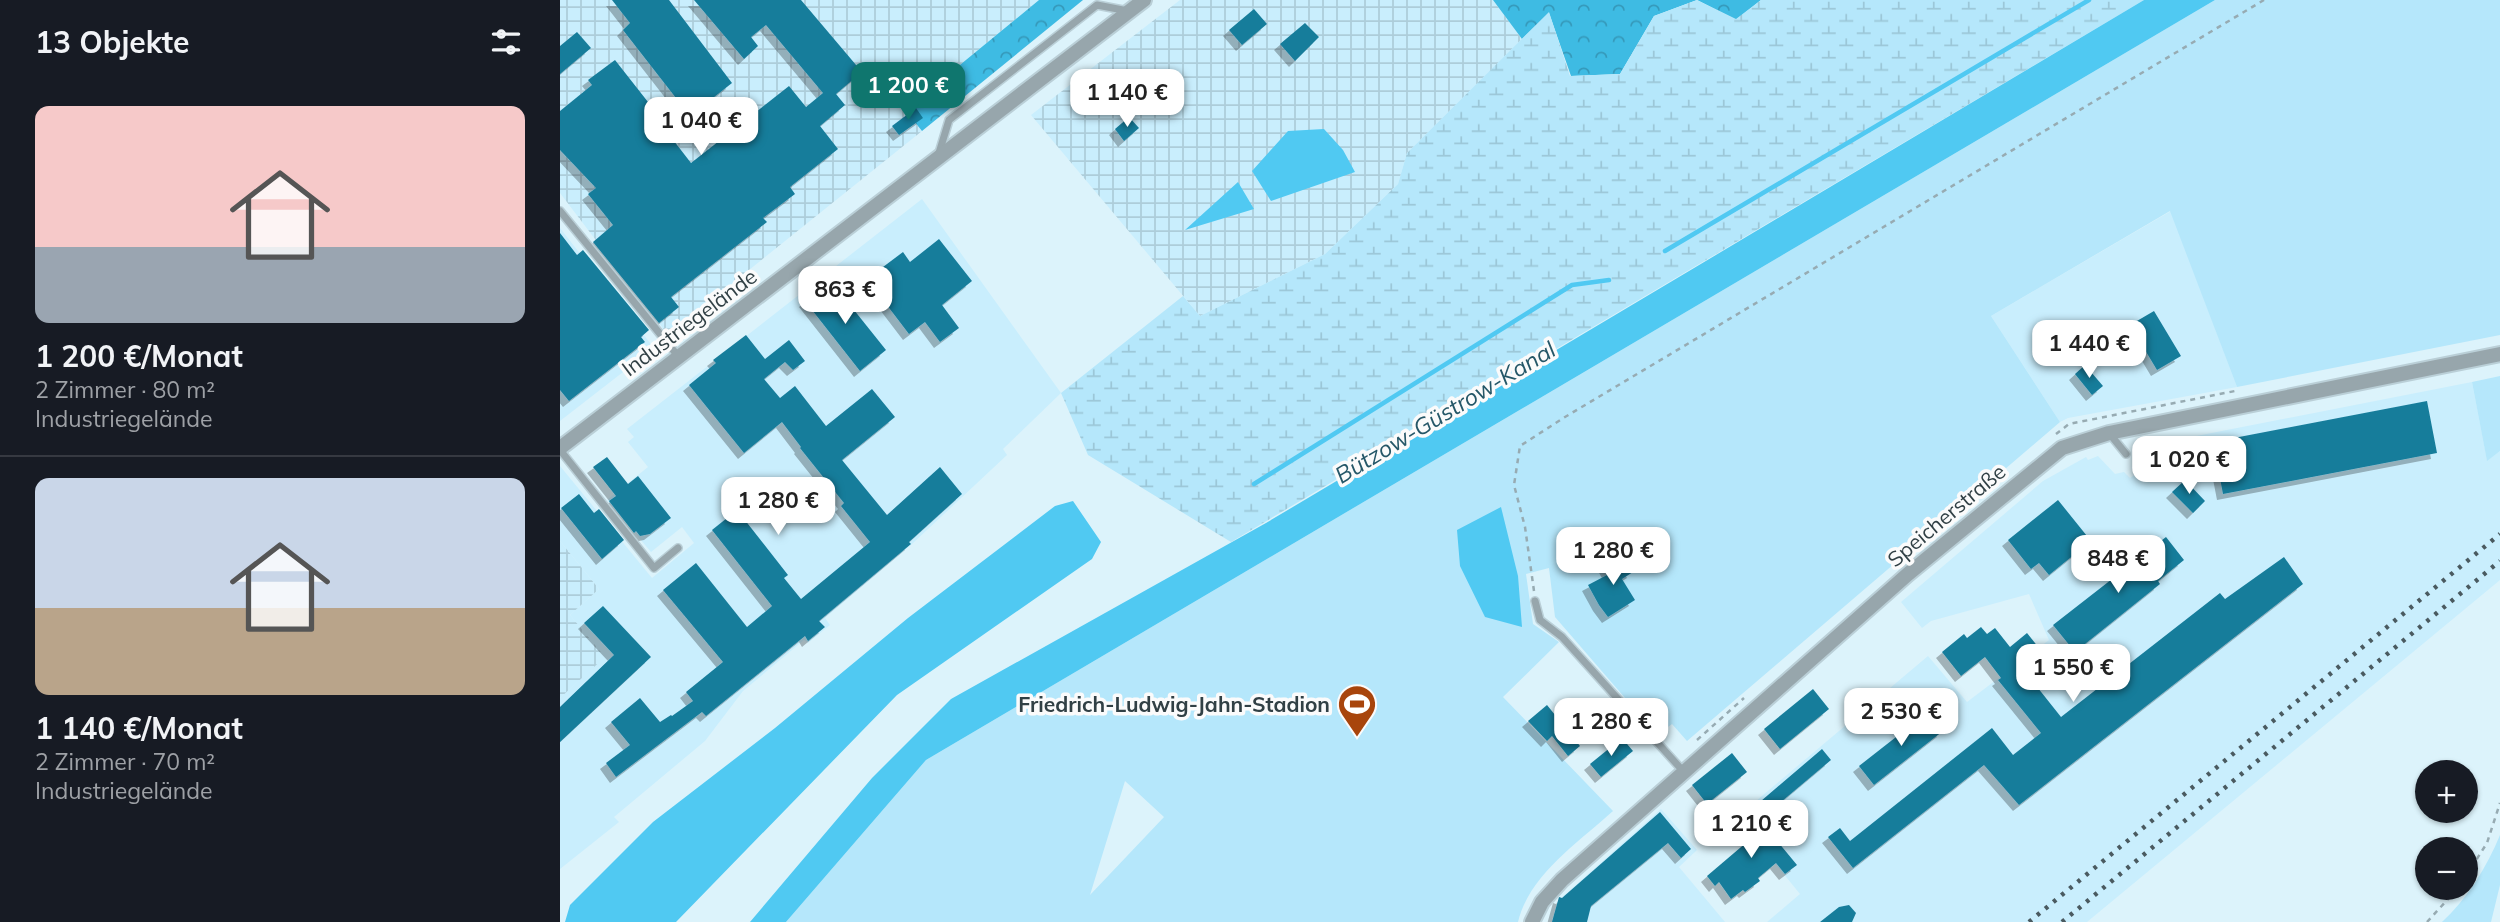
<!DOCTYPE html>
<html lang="de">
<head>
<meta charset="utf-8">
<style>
  body { margin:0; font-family:Mulish,sans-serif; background:#242831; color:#f1f3f6; height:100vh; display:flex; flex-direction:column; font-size:26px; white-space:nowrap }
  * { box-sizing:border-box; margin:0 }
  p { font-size:23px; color:#9ea1a6 }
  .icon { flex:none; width:38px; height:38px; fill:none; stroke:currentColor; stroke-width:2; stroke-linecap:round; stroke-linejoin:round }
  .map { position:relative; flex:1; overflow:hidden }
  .drawer { display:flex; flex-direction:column; background:#171b24; width:560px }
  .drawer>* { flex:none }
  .fabs { position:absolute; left:1855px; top:760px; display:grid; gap:14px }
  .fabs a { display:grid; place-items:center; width:63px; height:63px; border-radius:50%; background:#171b24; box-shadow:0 2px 5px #0004; font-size:35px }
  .price { position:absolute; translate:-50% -60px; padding:0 16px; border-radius:14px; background:#fff; color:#222; font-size:23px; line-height:46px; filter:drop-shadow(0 2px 4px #0008) }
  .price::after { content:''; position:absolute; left:50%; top:42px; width:21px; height:16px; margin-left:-10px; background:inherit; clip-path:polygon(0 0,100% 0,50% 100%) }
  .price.active { background:#0f766e; color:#fff }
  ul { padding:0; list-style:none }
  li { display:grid; align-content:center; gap:14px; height:371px; padding:0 35px }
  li+li { border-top:2px solid #363941 }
  li span { display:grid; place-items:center; height:217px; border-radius:14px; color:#555 }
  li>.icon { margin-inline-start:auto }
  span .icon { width:126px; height:126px; fill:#fffc; stroke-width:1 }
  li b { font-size:30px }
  h2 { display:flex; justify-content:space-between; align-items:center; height:84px; padding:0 35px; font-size:30px }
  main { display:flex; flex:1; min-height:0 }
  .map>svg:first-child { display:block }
  .built { fill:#c9eefd }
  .industrial { fill:url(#industrial-grid) }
  .green { fill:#b5e7fb; fill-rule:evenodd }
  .forest { fill:url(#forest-crowns) }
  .wetland { fill:url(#wetland-marsh) }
  .water { fill:#50c9f2 }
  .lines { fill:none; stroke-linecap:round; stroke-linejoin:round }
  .stream { stroke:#50c9f2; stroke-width:4.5 }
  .building { fill:#197d9b; filter:url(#shadow) }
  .lane-casing { stroke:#bacfd7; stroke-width:10 }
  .street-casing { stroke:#bacfd7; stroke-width:18 }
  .path { stroke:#97abb2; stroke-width:2.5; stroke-dasharray:5 5; stroke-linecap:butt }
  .lane { stroke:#97a6ac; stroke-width:7 }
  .street { stroke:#97a6ac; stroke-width:14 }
  .rail { stroke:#4a5a60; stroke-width:4.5; stroke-dasharray:3.5 7; stroke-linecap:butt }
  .labels { text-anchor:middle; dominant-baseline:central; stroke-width:7; stroke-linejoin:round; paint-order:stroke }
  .street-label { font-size:21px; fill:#314045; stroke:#fbfbfb }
  .poi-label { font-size:21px; font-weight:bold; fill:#314045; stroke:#fbfbfb; text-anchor:end }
  .water-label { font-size:23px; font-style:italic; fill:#255768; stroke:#fbfbfb }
</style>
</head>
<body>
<main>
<section class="drawer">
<h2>13 Objekte<svg class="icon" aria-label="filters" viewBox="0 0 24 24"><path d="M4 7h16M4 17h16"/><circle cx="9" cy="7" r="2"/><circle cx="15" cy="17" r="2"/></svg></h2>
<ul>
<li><span style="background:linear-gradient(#f6c9c9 65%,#9aa5b1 0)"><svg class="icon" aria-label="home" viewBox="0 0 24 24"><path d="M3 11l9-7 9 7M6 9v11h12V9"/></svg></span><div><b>1 200 €/Monat</b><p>2 Zimmer · 80 m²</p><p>Industriegelände</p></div></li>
<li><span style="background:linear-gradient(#c9d6e8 60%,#b9a48a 0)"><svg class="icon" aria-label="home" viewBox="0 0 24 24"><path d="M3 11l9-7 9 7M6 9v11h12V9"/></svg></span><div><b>1 140 €/Monat</b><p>2 Zimmer · 70 m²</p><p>Industriegelände</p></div></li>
</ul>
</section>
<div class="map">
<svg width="1940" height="922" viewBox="0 0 1940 922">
  <defs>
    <pattern id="industrial-grid" width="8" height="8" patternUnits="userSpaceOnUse" patternTransform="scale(1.75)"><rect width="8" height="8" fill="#c9eefd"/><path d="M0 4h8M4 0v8" fill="none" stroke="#adcdda"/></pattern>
    <pattern id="forest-crowns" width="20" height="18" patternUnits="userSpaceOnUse" patternTransform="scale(1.75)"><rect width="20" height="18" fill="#3ebbe3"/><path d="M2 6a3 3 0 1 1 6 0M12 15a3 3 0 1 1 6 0" fill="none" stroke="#3599ba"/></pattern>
    <pattern id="wetland-marsh" width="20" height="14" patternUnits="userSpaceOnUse" patternTransform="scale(1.75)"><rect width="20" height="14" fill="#b5e7fb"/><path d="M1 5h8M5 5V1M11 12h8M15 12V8" fill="none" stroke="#9cc7d8"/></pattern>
    <filter id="shadow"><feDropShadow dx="-6" dy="6" stdDeviation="0" flood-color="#0004"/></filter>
  </defs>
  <rect width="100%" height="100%" fill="#dcf3fb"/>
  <path class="built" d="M362 199 501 393 443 449 447 455 352 544 265 618 270 625 248 643 244 640 183 691 145 741 54 817 59 822 0 869V698L44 657 10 615 39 589 0 541V466L92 578 134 543 122 527 91 552 47 500 88 467 68 442 74 437 67 429Z
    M1611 211 1677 387 1508 418 1500 422 1431 316Z
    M0 228 94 348 0 421Z
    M1912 382 1927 460 1940 451V580L1527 922H1207L1240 894 1177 817 1368 656 1407 702 1489 640 1469 594 1371 621 1362 628 1341 602 1483 481 1526 457 1528 460 1538 456 1555 474 1564 472 1570 478 1590 464 1575 448Z
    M1101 809 1137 850 1119 867 1165 922H992L998 901Z"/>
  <path class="industrial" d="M0 0H479L345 110 362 131 108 335 0 193Z
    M620 0H933L962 39 847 153 838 184 765 254 640 316 471 115Z
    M0 541 39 589 10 615 45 657 0 698Z"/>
  <path class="green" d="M1655 0H1940V335L1677 387 1610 211 1431 316 1500 422 1127 741 1112 724 1097 735 995 617 989 568 966 574 973 624 999 642 943 697 1053 811C1019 842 969 875 958 922H226L366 760ZM565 781 604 817 530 895Z
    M1940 376V451L1927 461 1912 382Z
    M1940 835V885L1931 922H1882C1907 899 1927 867 1940 835Z"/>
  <path class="forest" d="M479 0H523L362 131 345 110Z
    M933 0H1201L1176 20 1137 0 1094 16 1060 74 1011 76 989 13 962 39Z"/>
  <path class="wetland" d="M1137 0 1176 19 1201 0H1584L671 542 528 455 501 393 623 296 640 316 765 254 838 184 847 153 989 12 1010 76 1060 74 1094 16Z"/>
  <path class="water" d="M1584 0H1655L366 760 226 922H190L312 778 391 699 706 523Z
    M764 129 783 150 795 172 711 201 692 171 728 131Z
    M678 182 694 209 625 230Z
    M513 501 541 542 532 559 337 695 116 922H5L10 905 93 822 215 728 348 618 495 506Z
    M941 507 958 576 962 627 925 617 900 566 897 530Z"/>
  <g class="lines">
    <path class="stream" d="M1105 251 1529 0
      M694 484 1012 285 1049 280"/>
  </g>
  <path class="building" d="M52 0H109L172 83 130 116 63 30 70 23Z
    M134 0H241L302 72 276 94 285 105 260 126 278 149 230 187 235 194 203 218 207 222 111 297 119 307 99 323 33 242 53 225 28 194 36 188 0 150V111L32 85 28 80 55 60 110 130 107 132 131 163 229 86 246 107 263 93 206 25 191 37 198 46 184 59Z
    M694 9 707 24 682 45 669 30Z
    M745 23 759 37 735 61 720 44Z
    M17 32 31 48 0 74V46Z
    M356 108 363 118 339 135 332 126Z
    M569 117 579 128 564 141 555 129Z
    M0 233 17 255 23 250 89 330 81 337 85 342 9 401 0 390Z
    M379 239 412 281 382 305 399 328 380 342 365 322 349 334 307 279 343 252 350 262Z
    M270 280 326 350 300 371 245 301Z
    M1594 311 1621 356 1597 370 1570 325Z
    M186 335 205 359 229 340 245 361 233 370 225 362 204 379 220 398 235 386 266 426 312 389 335 417 282 460 327 515 380 467 402 494 349 542 351 544 259 621 265 627 248 641 245 636 146 716 142 712 56 777 46 763 70 745 51 722 80 698 100 722 111 715 112 716 133 701 126 692 163 662 103 590 136 563 187 627 212 606 152 530 177 510 228 575 224 578 241 599 310 542 281 506 284 503 240 448 241 447 222 422 184 453 129 385 156 363 153 360Z
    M1525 365 1543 386 1532 395 1515 374Z
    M1867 401 1877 453 1663 494 1653 442Z
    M47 457 68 484 78 476 111 518 90 534 80 536 76 531 74 533 49 501 56 496 33 467Z
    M1625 480 1645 501 1633 513 1612 492Z
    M19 494 34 513 39 509 64 540 42 559 1 508Z
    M1498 500 1531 541 1489 575 1479 563 1471 569 1448 540Z
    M1606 537 1624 560 1598 581 1600 584 1515 652 1493 625Z
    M1062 554 1073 572 1062 579 1075 600 1048 617 1039 605 1028 585 1049 574 1044 565Z
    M1724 557 1743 584 1459 805 1424 765 1293 868 1268 837 1280 828 1290 841 1432 728 1453 755 1481 733 1438 680 1441 678 1425 657 1401 676 1382 652 1404 634 1407 638 1421 627 1427 634 1435 628 1450 647 1467 633 1479 648 1459 664 1501 717 1660 593 1665 599Z
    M43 606 91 657 0 742V707L54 655 24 623Z
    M1253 689 1269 709 1220 749 1204 729Z
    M987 705 1020 746 1008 756 992 736 987 741 968 721Z
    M1368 712 1383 731 1314 785 1299 766Z
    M1062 738 1073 751 1041 777 1030 764Z
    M1262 749 1271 760 1203 817 1194 807Z
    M1172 753 1187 772 1147 804 1132 785Z
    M1100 812 1131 849 1121 858 1108 843 1031 906 1027 922H992L999 897 1002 898Z
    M1194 813 1237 865 1225 874 1216 863 1198 878 1200 881 1185 892 1183 890 1171 899 1159 882 1155 886 1147 876 1194 836 1183 823Z
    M1289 905 1296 913 1292 922H1260L1279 907Z"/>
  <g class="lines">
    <g class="lane-casing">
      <path id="lane" d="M379 153 389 120 537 5 568 11
        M0 211 118 356
        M1549 433 1566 454
        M0 450 94 568 118 548
        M975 601 980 620 1002 637 1123 771"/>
    </g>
    <g class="street-casing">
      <path id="street" d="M0 448 584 0
        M972 922 982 902 1002 880 1348 574 1502 448 1549 433 1940 354"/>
    </g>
    <path class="path" d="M1496 434 1509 424 1675 391
      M974 591 965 527 954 485 960 446 1005 417 1704 0
      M1137 740 1184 698
      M1906 876 1927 843 1940 803
      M1867 922 1899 887"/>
    <use href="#lane" class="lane"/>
    <use href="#street" class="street"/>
    <path class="rail" d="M1469 922 1940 534
      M1502 922 1940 561"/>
  </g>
  <defs>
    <g id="stadium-pin" transform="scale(2.0125)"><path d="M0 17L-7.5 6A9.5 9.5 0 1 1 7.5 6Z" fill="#a8450c" stroke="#fbfbfb"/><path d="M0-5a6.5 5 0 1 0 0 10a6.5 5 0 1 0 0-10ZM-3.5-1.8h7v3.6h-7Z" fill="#fff"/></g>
  </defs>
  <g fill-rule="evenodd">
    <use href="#stadium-pin" x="797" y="704"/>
  </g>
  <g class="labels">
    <g class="street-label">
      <text transform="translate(129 322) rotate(-37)">Industriegelände</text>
      <text transform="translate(1386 515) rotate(-40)">Speicherstraße</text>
    </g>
    <g class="poi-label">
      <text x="770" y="704">Friedrich-Ludwig-Jahn-Stadion</text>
    </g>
    <g class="water-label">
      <text transform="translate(885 412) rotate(-31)">Bützow-Güstrow-Kanal</text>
    </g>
  </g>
</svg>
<div class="fabs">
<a>+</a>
<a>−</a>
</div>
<b class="price active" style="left:348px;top:122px">1 200 €</b>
<b class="price" style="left:567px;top:129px">1 140 €</b>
<b class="price" style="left:141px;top:157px">1 040 €</b>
<b class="price" style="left:285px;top:326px">863 €</b>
<b class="price" style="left:1529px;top:380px">1 440 €</b>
<b class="price" style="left:1629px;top:496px">1 020 €</b>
<b class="price" style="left:218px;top:537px">1 280 €</b>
<b class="price" style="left:1053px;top:587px">1 280 €</b>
<b class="price" style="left:1558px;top:595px">848 €</b>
<b class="price" style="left:1513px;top:704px">1 550 €</b>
<b class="price" style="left:1341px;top:748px">2 530 €</b>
<b class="price" style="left:1051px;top:758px">1 280 €</b>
<b class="price" style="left:1191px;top:860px">1 210 €</b>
</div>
</main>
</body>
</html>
